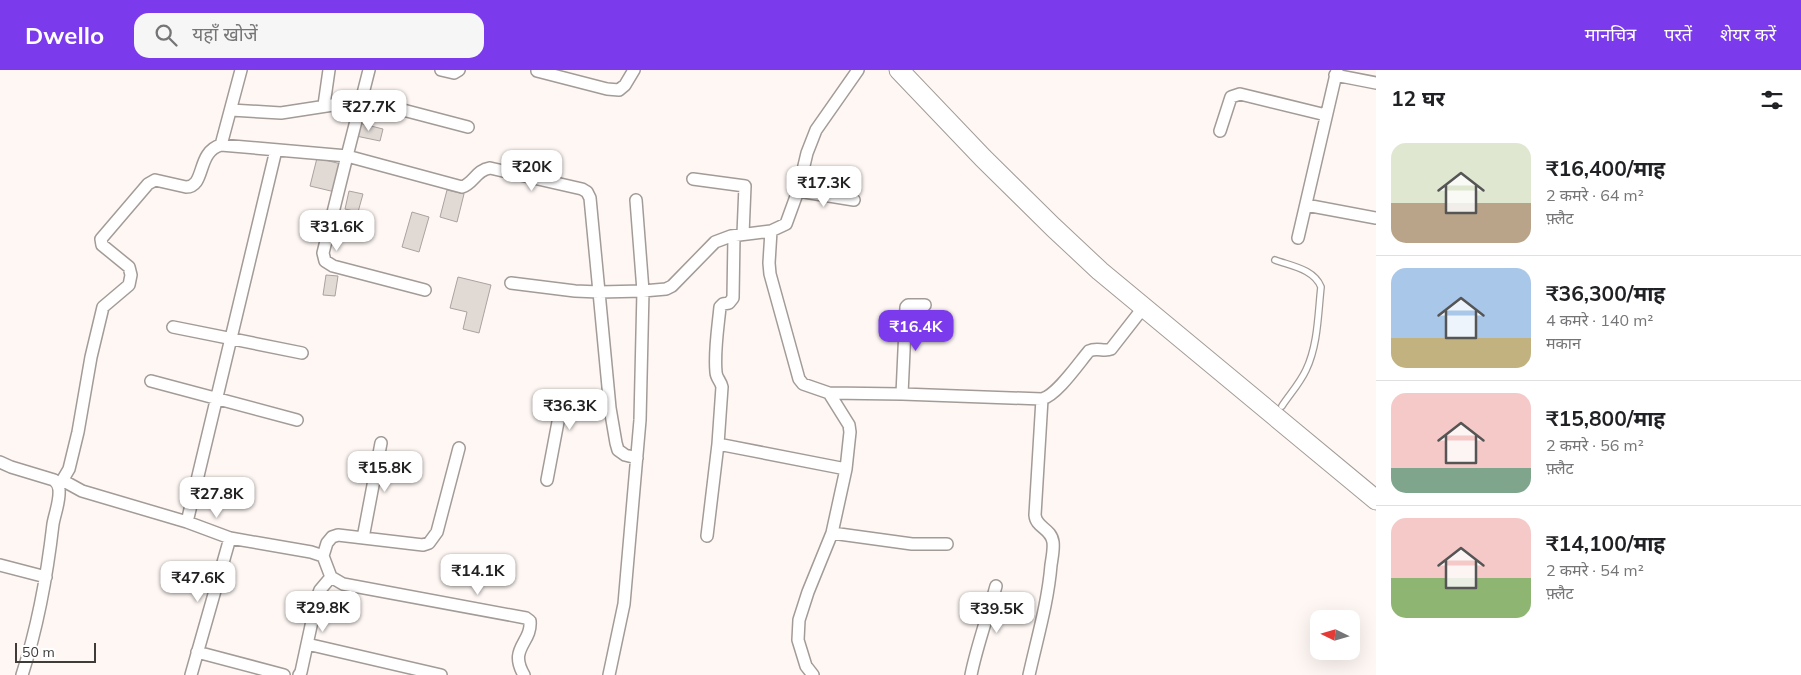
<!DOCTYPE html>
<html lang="hi">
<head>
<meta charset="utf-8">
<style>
  body { margin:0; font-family:Mulish,"Noto Sans Devanagari",sans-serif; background:#f6f6f6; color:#202124; height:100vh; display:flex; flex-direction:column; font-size:19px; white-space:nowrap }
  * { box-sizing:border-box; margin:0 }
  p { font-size:16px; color:#757577 }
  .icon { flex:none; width:28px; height:28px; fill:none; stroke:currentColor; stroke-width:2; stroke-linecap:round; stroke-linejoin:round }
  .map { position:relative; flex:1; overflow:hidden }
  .drawer { display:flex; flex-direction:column; background:#fff; width:425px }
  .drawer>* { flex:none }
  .needle { width:32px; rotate:275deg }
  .fabs { position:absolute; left:1310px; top:540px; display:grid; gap:10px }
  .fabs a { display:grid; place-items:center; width:50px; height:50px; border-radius:10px; background:#fff; box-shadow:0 5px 20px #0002; font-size:25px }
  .scale { position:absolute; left:15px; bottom:12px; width:81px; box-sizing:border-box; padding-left:5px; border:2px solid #3e3b39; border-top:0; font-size:14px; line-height:18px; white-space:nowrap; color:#3e3b39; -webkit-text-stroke:4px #fff; paint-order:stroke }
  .price { position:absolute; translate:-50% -42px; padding:0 11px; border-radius:10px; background:#fff; color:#222; font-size:16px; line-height:32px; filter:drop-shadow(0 1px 2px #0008) }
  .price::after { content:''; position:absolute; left:50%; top:30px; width:15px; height:11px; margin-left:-8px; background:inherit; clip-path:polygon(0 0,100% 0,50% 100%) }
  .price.current { background:#7c3aed; color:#fff }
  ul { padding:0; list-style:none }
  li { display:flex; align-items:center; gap:15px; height:125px; padding:0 15px }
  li+li { border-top:1px solid #e0e0e0 }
  li span { display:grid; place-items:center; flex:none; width:140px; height:100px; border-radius:15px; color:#555 }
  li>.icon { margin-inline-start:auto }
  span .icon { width:60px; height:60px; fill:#fffc; stroke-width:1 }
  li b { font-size:21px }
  h2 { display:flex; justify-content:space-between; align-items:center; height:60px; padding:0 15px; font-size:21px }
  header { display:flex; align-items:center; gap:30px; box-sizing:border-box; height:70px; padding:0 25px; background:#7c3aed; color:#fff }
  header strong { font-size:24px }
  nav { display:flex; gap:28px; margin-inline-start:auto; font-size:18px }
  .search { width:350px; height:45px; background:#f6f6f6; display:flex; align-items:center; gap:12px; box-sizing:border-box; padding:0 18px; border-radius:15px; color:#757577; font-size:19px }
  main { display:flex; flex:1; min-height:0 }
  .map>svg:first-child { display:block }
  .building { fill:#e1d9d4; stroke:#aaa29e }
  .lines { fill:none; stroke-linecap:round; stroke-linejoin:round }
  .service-casing { stroke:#a39b97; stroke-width:8 }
  .minor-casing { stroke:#a39b97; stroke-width:14 }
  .trunk-casing { stroke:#a39b97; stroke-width:21 }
  .service { stroke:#fff; stroke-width:5.5 }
  .minor { stroke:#fff; stroke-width:11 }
  .trunk { stroke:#fff; stroke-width:19 }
</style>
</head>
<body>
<header>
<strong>Dwello</strong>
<div class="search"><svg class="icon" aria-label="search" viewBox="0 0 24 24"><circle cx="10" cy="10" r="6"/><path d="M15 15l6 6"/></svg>यहाँ खोजें</div>
<nav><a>मानचित्र</a><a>परतें</a><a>शेयर करें</a></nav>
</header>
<main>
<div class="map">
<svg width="1376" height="605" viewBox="0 0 1376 605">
  <rect width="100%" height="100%" fill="#fef7f4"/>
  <path class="building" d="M359 53 383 59 380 71 356 66Z
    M317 88 341 94 335 122 310 116Z
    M447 120 464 124 457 152 440 147Z
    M349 121 363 124 358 142 345 139Z
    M412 142 429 147 419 182 402 177Z
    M326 205 338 206 335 226 323 225Z
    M458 207 491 215 479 263 463 259 467 242 450 238Z"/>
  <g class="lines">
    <g class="service-casing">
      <path id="service" d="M1275 190C1291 196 1314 199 1321 217 1318 244 1318 275 1306 300 1300 313 1290 324 1282 336"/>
    </g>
    <g class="minor-casing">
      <path id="minor" d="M441 0 454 3 459 0
        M537 1 607 19 619 20 625 15 634 0
        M1335 5 1376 13
        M361 29 468 57
        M324 35 329 0
        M231 40 281 43 333 35 358 40
        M1220 61 1231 27 1240 24 1326 45
        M221 75 241 0
        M693 109 745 116 743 164
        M798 121 854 130
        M1306 135 1376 148
        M771 161 769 193 770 204 799 309 803 314 829 323 902 324 1042 329C1057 325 1078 294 1089 281 1097 277 1104 282 1111 279L1143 238
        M1298 168 1337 0
        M511 213 575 221 599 222 610 338 616 373 618 380 625 385 637 388
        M425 220 333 196 325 191 323 183 347 86 462 117C474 113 476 100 490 98L582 119 587 122 590 128 599 222 643 221 636 130
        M173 257 302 283
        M151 311 297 350
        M902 324 906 237 908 235H925
        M718 374 722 317C721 311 716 308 716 302 714 281 718 258 720 237L723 234 729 233 733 228 734 166
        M0 392 11 397 54 410C57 413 59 415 59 420 60 431 55 443 53 454 47 506 38 556 22 605
        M62 410 82 421 187 452 230 468 311 482 323 486 331 507 343 514 526 548 530 551C532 573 508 578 524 605
        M547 410 561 336 565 330 570 329 610 338
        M59 416 69 399 78 362 91 287 103 237 129 215 131 205 129 197 102 175 101 169 148 114 155 110 186 117C206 117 196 82 221 75L347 86 369 0
        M187 452 276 80
        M832 463 912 474H947
        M707 466 718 374 846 399
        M363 468 381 373
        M323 486 327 473 332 467 338 465 423 475 429 473 437 462 459 378
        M0 495 46 507
        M307 574 441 605
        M197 582 284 605
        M191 605 230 468
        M299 605 301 602 317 528 320 520 331 507
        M609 605 624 534 640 350 643 221 666 219 672 216 715 172 731 166 771 161 786 154 798 121 807 83 816 60 858 0
        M813 605 806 596 798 570 799 550 808 522 832 463 846 399 850 362 849 355 829 323
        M971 605C977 575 988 546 996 516
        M1029 605C1037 569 1048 532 1051 495 1052 488 1054 479 1053 472 1051 458 1036 458 1035 445L1042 329"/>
    </g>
    <g class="trunk-casing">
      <path id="trunk" d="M899 0 983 88 1053 157 1100 201 1376 430"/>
    </g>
    <use href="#service" class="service"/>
    <use href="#minor" class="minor"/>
    <use href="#trunk" class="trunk"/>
  </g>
</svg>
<div class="fabs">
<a><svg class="needle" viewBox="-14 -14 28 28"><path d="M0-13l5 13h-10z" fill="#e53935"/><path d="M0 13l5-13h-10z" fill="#757577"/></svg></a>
</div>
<div class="scale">50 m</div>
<b class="price" style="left:369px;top:62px">₹27.7K</b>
<b class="price" style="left:532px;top:122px">₹20K</b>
<b class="price" style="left:824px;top:138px">₹17.3K</b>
<b class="price" style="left:337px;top:182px">₹31.6K</b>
<b class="price current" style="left:916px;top:282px">₹16.4K</b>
<b class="price" style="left:570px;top:361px">₹36.3K</b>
<b class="price" style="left:385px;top:423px">₹15.8K</b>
<b class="price" style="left:217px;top:449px">₹27.8K</b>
<b class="price" style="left:478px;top:526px">₹14.1K</b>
<b class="price" style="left:198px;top:533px">₹47.6K</b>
<b class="price" style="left:323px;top:563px">₹29.8K</b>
<b class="price" style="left:997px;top:564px">₹39.5K</b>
</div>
<section class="drawer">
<h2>12 घर<svg class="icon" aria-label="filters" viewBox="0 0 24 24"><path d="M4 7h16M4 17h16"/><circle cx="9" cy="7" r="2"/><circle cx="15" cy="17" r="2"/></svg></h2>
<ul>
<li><span style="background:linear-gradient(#dfe7d0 60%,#b9a48a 0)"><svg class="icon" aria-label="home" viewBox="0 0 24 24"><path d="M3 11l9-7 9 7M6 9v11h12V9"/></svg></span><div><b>₹16,400/माह</b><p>2 कमरे · 64 m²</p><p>फ़्लैट</p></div></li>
<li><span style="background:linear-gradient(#a9c7e8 70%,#c2b280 0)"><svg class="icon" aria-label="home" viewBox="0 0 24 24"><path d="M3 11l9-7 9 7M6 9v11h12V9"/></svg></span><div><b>₹36,300/माह</b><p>4 कमरे · 140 m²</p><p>मकान</p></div></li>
<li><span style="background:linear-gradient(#f6c9c9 75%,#7fa58c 0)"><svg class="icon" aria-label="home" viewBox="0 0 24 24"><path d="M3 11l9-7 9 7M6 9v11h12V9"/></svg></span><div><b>₹15,800/माह</b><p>2 कमरे · 56 m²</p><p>फ़्लैट</p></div></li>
<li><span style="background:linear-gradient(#f6c9c9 60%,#8fb573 0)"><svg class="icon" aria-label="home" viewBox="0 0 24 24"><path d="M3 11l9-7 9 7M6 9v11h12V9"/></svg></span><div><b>₹14,100/माह</b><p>2 कमरे · 54 m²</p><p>फ़्लैट</p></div></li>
</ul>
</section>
</main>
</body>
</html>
